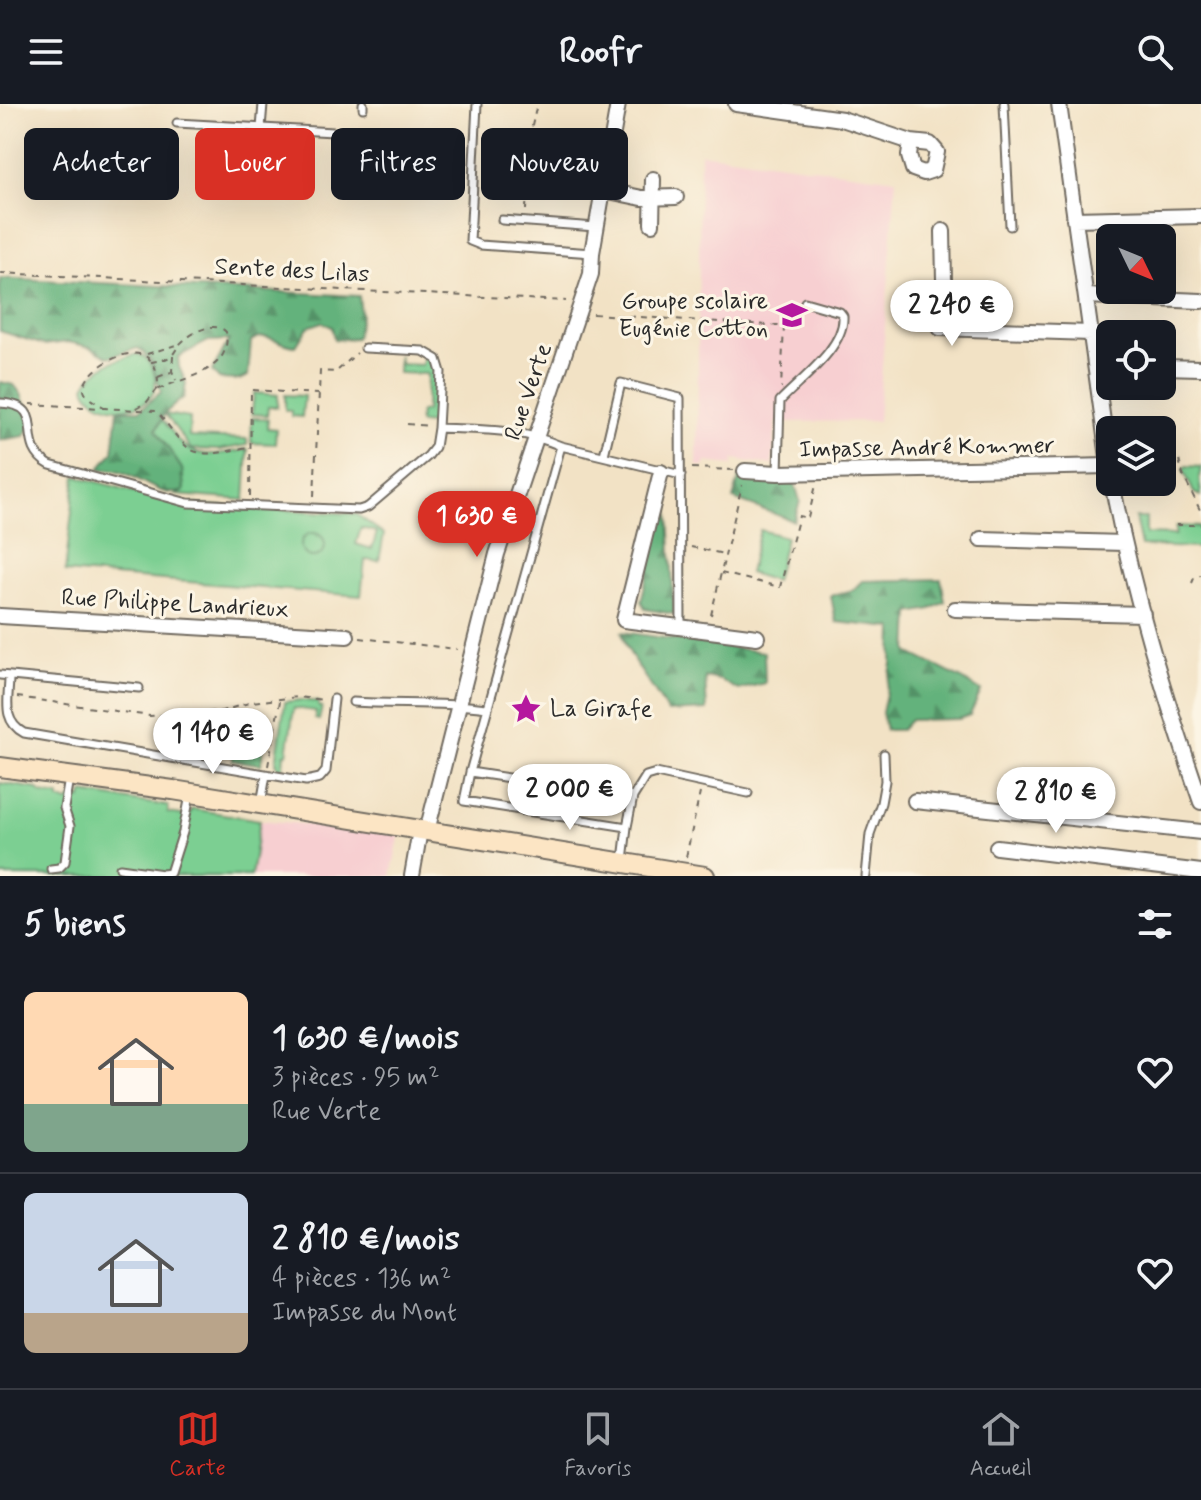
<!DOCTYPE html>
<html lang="fr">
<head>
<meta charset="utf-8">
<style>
  body { margin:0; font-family:Mynerve,sans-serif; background:#20242c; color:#f1f3f6; height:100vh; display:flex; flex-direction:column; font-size:30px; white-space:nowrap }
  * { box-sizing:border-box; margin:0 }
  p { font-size:26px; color:#9ea1a6 }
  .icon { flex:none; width:44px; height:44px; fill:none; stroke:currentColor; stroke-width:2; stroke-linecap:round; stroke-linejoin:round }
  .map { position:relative; height:772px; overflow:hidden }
  .side { display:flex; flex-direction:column; background:#171b24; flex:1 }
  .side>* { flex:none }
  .guide { position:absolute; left:24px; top:24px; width:800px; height:72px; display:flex; gap:16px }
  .needle { width:52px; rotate:133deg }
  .controls { position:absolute; left:1096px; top:120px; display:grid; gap:16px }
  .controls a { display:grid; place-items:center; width:80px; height:80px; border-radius:12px; background:#171b24; box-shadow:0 8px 32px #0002; font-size:40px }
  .price { position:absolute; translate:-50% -68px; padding:0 18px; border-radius:28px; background:#fff; color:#222; font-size:26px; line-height:52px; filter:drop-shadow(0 2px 4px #0008) }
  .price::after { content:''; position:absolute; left:50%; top:48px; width:24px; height:18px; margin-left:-12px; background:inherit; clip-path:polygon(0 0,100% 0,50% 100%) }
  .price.active { background:#d93025; color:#fff }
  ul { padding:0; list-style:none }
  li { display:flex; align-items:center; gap:24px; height:200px; padding:0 24px }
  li+li { border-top:2px solid #363941 }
  li span { display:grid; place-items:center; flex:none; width:224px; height:160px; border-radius:12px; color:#555 }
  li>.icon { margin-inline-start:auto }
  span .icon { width:96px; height:96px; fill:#fffc; stroke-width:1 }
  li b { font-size:34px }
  h2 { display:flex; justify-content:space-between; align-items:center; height:96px; padding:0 24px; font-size:34px }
  .pill { padding:0 28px; border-radius:12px; background:#171b24; box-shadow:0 8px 32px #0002; font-size:28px; line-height:72px }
  .pill.active { background:#d93025; color:#fff }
  header { display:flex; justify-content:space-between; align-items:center; height:104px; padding:0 24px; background:#171b24; font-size:36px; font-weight:700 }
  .dock { display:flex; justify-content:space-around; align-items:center; height:112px; border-top:2px solid #363941; background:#171b24; font-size:22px; color:#9ea1a6 }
  .dock a { display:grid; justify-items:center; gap:4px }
  .dock .active { color:#d93025 }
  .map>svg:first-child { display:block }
  .built { fill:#f7cfd1 }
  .green { fill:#7bcf92; stroke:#537d5e; stroke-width:2; fill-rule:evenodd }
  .forest { fill:url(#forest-firs); stroke:#486e54; stroke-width:2 }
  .park { fill:url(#park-tufts); stroke:#537d5e; stroke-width:2 }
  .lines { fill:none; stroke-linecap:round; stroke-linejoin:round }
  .lane-casing { stroke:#716b61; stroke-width:11 }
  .street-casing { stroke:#716b61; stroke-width:18 }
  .secondary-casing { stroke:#716b61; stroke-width:22 }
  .path { stroke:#716b61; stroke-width:2; stroke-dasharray:6 6; stroke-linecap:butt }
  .lane { stroke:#fff; stroke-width:7 }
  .street { stroke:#fff; stroke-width:14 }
  .secondary { stroke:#fce5c4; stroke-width:18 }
  .labels { text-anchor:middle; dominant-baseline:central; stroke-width:6; stroke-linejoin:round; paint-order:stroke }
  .street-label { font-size:24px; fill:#2b2b2b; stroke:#fcf5e5 }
  .poi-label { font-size:24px; fill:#2b2b2b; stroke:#fcf5e5; text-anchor:end }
</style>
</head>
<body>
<header><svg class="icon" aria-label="menu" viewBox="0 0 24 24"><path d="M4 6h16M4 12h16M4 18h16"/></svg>Roofr<svg class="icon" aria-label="search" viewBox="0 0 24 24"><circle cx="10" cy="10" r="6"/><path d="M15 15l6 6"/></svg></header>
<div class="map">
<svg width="1201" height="772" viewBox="0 0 1201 772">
  <defs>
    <pattern id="forest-firs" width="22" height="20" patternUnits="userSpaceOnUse" patternTransform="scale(2)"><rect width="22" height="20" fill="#64b27c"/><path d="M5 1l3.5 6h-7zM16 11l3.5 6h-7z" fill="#539166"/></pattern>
    <pattern id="park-tufts" width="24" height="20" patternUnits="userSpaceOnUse" patternTransform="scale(2)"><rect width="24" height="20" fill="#7bcf92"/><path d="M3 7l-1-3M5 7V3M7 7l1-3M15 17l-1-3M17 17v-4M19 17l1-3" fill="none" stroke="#6ab27e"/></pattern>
  </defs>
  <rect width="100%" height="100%" fill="#fcf5e5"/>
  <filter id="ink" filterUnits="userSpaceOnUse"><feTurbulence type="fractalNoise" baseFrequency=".0125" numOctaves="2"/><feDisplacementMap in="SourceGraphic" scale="16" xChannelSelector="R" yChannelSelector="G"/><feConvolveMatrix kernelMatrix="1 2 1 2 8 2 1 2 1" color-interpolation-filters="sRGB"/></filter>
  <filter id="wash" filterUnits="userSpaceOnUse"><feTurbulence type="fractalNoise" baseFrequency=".006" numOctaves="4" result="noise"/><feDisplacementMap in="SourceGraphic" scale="32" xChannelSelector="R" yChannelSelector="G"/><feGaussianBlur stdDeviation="1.8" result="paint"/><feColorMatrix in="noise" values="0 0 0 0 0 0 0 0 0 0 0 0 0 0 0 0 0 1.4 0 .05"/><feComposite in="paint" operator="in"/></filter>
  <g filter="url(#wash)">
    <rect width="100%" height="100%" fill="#f2e2c5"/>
    <path class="built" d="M700 49 896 75 878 317 776 318 772 361 734 355 733 361 706 358 705 362H697Z
      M260 716 400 729 391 772H251Z"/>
    <path class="green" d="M138 250C147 253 152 259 154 269 166 314 92 313 85 282 95 262 117 255 138 250Z
      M399 250 400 260 422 261 424 251 435 260 434 320 419 319 420 308 426 307 427 270 398 269Z
      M254 289 278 291 277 303H268L267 311 252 310Z
      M285 291 304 292 302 313 291 312V307L285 306Z
      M165 310 190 314 189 333 247 335V341L219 346 191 345Z
      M252 314 268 315 267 324 276 325 275 340 251 339Z
      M162 316C169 322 173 330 179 337 196 358 225 349 248 345L245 396 176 391 184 387 182 365 156 326Z
      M1186 362 1201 363 1199 374 1201 392 1194 389 1183 365Z
      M76 372 175 399 243 404 244 406H251V404L356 410 384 430 379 457 365 456 361 492 65 468ZM361 424 377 428 372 445 356 440Z
      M1135 414H1146V430L1175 431 1176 422 1201 423 1200 444 1141 442Z
      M760 426 786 433 775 477 749 469Z
      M301 596 318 598V602L322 603 319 616 315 615 316 607 294 604 287 650H284L283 662 280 665 276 659 285 598Z
      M241 628 263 640 261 660 233 656V630Z
      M0 679 38 685 41 689 59 692V696L70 698 72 693 82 695 83 689 168 702V709L188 712 193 705 260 716 251 772H0Z"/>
    <path class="forest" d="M0 174 359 192 361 211 356 234 334 236 332 223 322 218 308 223 296 242C279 241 267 226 251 237L248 272 239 276 219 275 212 267 229 236 208 237 178 253 179 263 186 279 184 293 165 309 156 326 182 365 184 387C161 396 140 372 119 367 113 365 106 365 99 365L113 348 118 306H140L161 288 151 256 138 244 109 253 91 243 68 238 44 241 0 227Z
      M0 278 14 281 21 290 33 320 24 332 0 336Z
      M740 372 795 380 800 397 794 417 733 395Z
      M669 408 674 510 645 505 641 497 658 430Z
      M941 475 945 498 931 505 910 509 908 548 962 575 981 587 970 611 959 615 910 616 901 626H886L882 609 892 560 893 524 836 518 831 492 853 486 862 477Z
      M622 528 764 548 765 579 738 586 720 576 705 573 707 606 667 608C654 581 629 558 622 528Z"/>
    <path class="park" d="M301 441a12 12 0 1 1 24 0a12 12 0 1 1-24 0Z"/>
  </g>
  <g filter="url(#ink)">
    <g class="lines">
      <g class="lane-casing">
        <path id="lane" d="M477 0 470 137 480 141 592 149
          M1004 0 1010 122
          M363 4V0
          M177 19 351 29
          M261 24 263 0
          M502 116 596 123
          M365 244 423 247 437 255 441 268 438 324
          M0 299C52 301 12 340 50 361L188 399 359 406 368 403 428 352 435 343 438 324C484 326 518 324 561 342L470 668 633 693 646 672 656 669 748 689
          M561 342 681 371
          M604 351 621 279 680 294 681 522
          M778 368 780 297C801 275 845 243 843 212L840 208 805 198
          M0 571 139 584
          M9 573C9 595 1 616 24 629L306 677 320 674 326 667 334 595
          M353 598C398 601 441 597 487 604
          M470 668 464 697 627 723 633 693
          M261 700 266 671
          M623 756 627 723
          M120 764 163 770 170 769 183 728 190 691
          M51 765 59 764 65 758 70 722 64 704 69 674
          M866 772 870 730 881 699 885 677 884 650"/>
      </g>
      <g class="street-casing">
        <path id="street" d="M736 0 842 15 911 38 930 40 937 48 933 66 924 69 913 65 909 52 911 38
          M1059 0 1110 368
          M604 86 642 94 676 93
          M1074 115 1201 112
          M652 120 653 75
          M943 127 944 176 940 224 1091 229
          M1086 192 1201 197
          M1162 263 1201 264
          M745 367 778 369 1109 362
          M661 368 624 516 757 533
          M1112 378C1132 487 1165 594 1201 698
          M981 435 1124 439
          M955 505 1143 510
          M0 512 347 532
          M915 697 1201 728
          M427 727 497 450 591 170 592 149 618 0
          M997 743 1201 768
          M412 772 420 726"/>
      </g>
      <g class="secondary-casing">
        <path id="secondary" d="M0 663 173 686 705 772"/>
      </g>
      <path class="path" d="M526 106 529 35 537 0
        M0 169 566 197
        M593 210 784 222 781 284
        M147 250 179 240
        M173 252 172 267 176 276
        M151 258C157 257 166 256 171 252 175 249 176 245 179 241 189 230 214 215 226 228 233 269 182 273 157 286
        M158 273 171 268
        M30 300 156 307C167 318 174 332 186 342 202 357 231 345 250 343
        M106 304C99 300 89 296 85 289 73 269 160 214 158 284L146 299 134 305
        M407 320 430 322
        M1179 356 1183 371 1201 408
        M692 364 734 366
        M250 392 251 286 319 290
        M314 392 320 267 336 268 357 249
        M1176 421H1201
        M691 443 724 450
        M721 469 780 483 799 412 808 414 816 381
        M1192 479 1195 472 1201 471
        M711 511 742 381
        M360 534 457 545
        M17 593 150 612 222 607 252 598 298 593 324 596
        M268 662 280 597
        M686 753 700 689"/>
      <use href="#lane" class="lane"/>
      <use href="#street" class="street"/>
      <use href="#secondary" class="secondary"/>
    </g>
  </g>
  <defs>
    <g id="school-bare" transform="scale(2.4)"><path d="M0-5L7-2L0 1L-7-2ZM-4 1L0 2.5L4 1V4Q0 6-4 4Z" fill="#b5179e" stroke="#fcf5e5" stroke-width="2.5" paint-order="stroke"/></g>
    <g id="sight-bare" transform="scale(2.4)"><path d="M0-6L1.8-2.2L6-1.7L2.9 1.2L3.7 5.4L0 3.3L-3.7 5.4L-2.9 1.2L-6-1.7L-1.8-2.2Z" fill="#b5179e" stroke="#fcf5e5" stroke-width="2.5" paint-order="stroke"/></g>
  </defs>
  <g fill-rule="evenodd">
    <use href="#school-bare" x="792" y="211"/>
    <use href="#sight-bare" x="526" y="605"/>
  </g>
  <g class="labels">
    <g class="street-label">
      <text transform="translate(292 167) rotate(3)">Sente des Lilas</text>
      <text transform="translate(529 288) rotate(-71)">Rue Verte</text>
      <text transform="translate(927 344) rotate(-1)">Impasse André Kommer</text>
      <text transform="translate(175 500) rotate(3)">Rue Philippe Landrieux</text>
    </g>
    <g class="poi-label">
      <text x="768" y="197">Groupe scolaire<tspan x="768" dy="28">Eugénie Cotton</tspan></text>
      <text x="550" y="605" text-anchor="start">La Girafe</text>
    </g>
  </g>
</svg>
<div class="controls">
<a><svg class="needle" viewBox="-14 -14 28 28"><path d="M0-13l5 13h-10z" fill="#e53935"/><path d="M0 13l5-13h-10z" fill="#9ea1a6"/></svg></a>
<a><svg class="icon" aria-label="locate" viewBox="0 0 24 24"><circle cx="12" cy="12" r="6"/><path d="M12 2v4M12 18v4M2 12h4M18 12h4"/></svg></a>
<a><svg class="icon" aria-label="layers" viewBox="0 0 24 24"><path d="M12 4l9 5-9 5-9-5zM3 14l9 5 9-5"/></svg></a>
</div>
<b class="price" style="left:952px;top:244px">2 240 €</b>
<b class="price active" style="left:477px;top:455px">1 630 €</b>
<b class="price" style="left:213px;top:672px">1 140 €</b>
<b class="price" style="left:570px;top:728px">2 000 €</b>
<b class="price" style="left:1056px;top:731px">2 810 €</b>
<div class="guide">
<a class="pill">Acheter</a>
<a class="pill active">Louer</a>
<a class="pill">Filtres</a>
<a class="pill">Nouveau</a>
</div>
</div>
<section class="side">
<h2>5 biens<svg class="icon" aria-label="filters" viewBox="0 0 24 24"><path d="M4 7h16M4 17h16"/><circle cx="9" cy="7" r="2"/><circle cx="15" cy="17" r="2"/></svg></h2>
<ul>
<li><span style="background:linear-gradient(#ffd9b3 70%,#7fa58c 0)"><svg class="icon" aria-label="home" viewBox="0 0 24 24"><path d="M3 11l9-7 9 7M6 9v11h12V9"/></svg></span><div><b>1 630 €/mois</b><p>3 pièces · 95 m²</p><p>Rue Verte</p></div><svg class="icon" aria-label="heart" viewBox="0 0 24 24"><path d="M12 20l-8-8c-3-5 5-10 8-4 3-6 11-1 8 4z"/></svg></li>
<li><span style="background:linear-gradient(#c9d6e8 75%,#b9a48a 0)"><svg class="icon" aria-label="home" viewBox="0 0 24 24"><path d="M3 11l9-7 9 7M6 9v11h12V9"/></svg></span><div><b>2 810 €/mois</b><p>4 pièces · 136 m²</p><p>Impasse du Mont</p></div><svg class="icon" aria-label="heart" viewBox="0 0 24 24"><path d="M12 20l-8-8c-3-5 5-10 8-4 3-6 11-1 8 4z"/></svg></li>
</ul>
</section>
<nav class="dock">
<a class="active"><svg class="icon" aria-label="map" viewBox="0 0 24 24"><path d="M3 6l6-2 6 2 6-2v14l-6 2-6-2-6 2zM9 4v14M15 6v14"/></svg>Carte</a>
<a><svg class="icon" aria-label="saved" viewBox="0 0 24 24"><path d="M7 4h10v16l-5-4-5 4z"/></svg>Favoris</a>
<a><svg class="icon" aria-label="home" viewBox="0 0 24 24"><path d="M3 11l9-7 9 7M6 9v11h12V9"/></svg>Accueil</a>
</nav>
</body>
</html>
